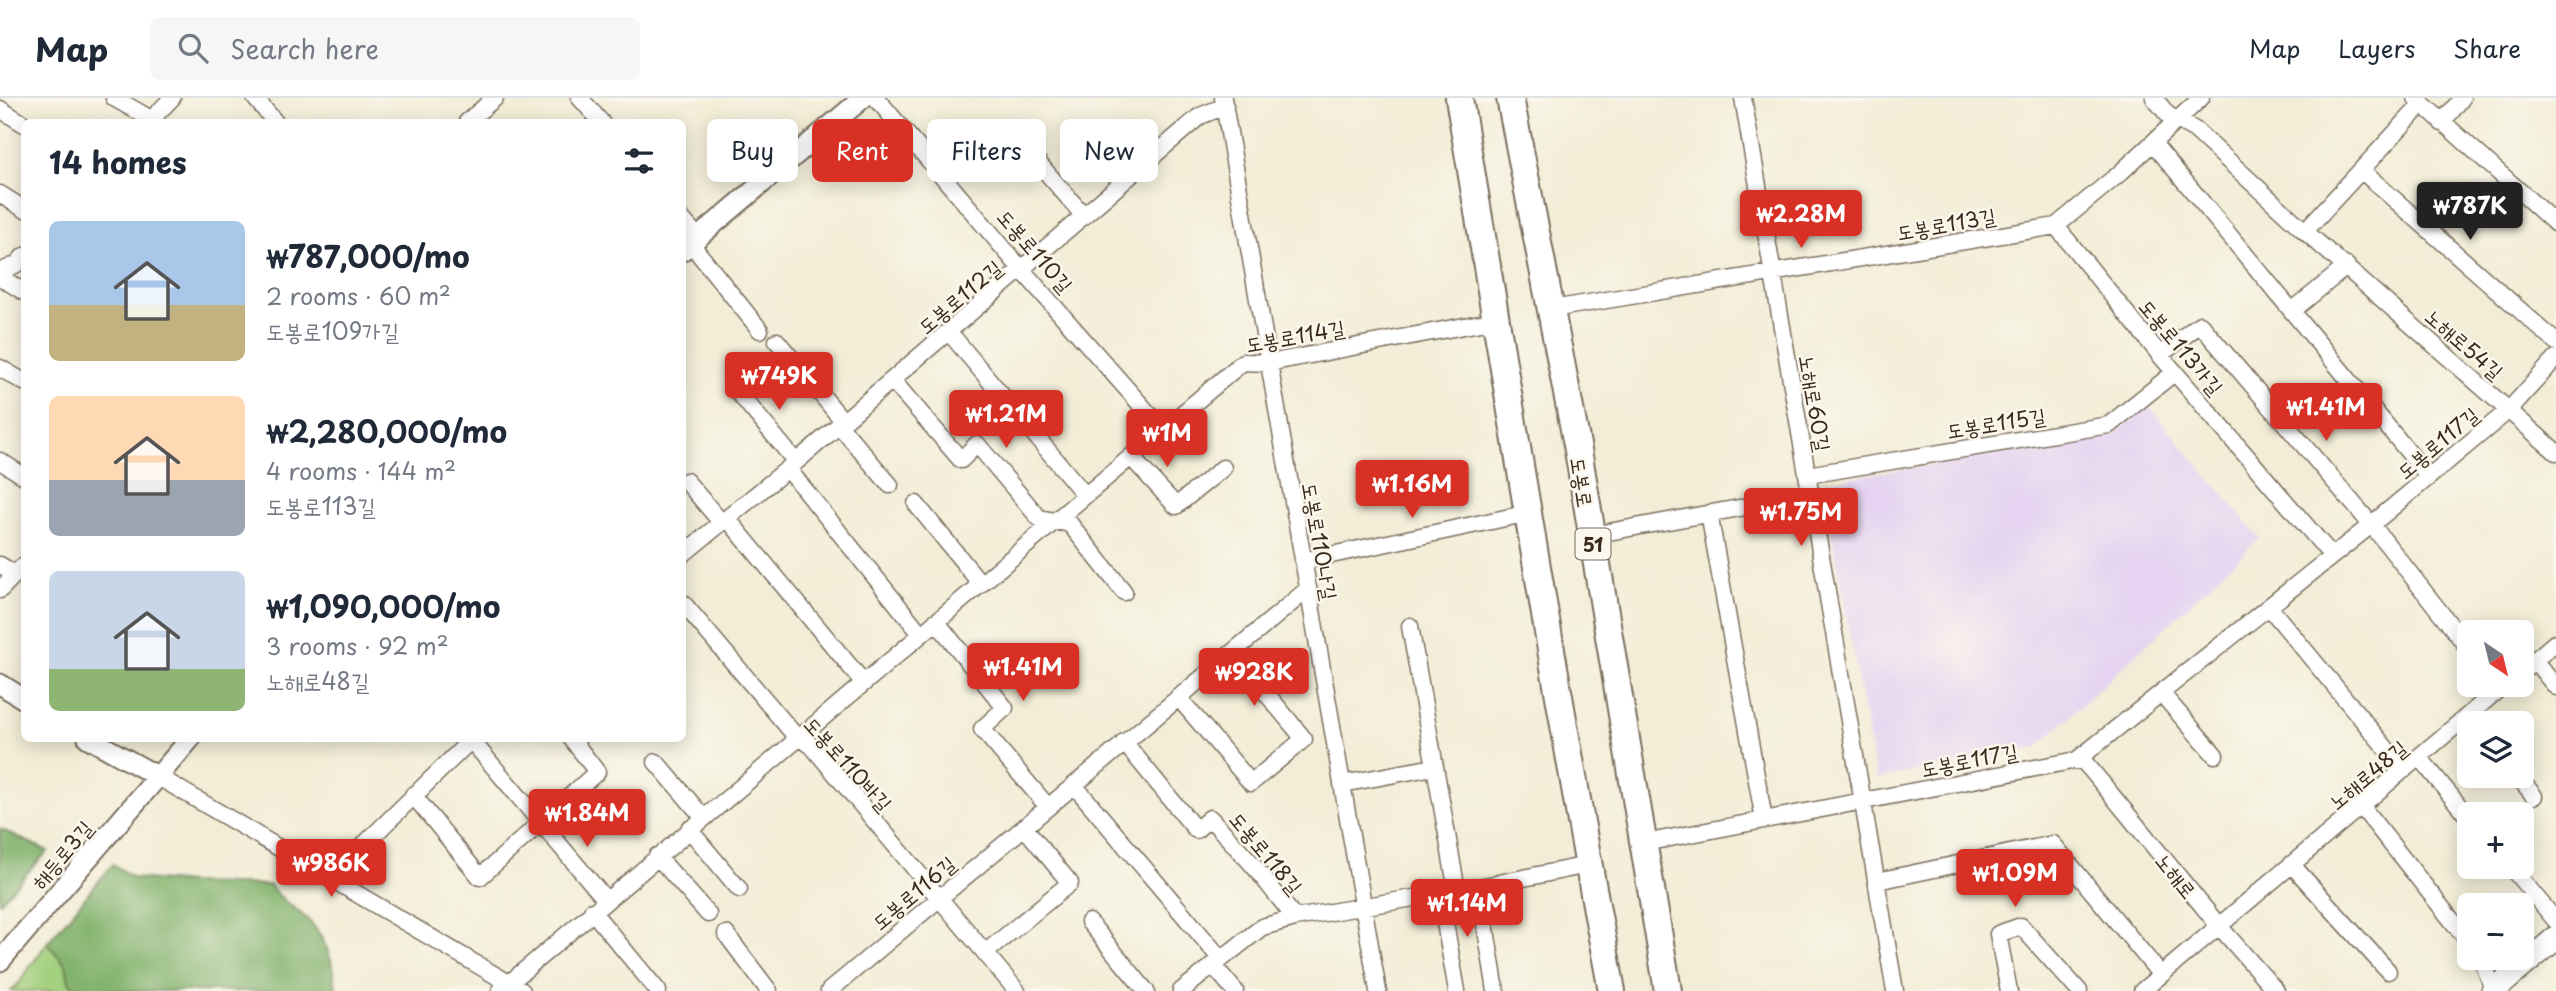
<!DOCTYPE html>
<html lang="en">
<head>
<meta charset="utf-8">
<style>
  body { margin:0; font-family:"Playpen Sans","Poor Story",sans-serif; background:#f6f6f7; color:#1f2937; height:100vh; display:flex; flex-direction:column; font-size:26px; white-space:nowrap }
  * { box-sizing:border-box; margin:0 }
  p { font-size:23px; color:#747a83 }
  .icon { flex:none; width:38px; height:38px; fill:none; stroke:currentColor; stroke-width:2; stroke-linecap:round; stroke-linejoin:round }
  .map { position:relative; flex:1; overflow:hidden }
  .sheet { position:absolute; left:21px; top:21px; width:665px; height:623px; display:flex; flex-direction:column; background:#fff; border-radius:10px; box-shadow:0 4px 18px #0003 }
  .sheet>* { flex:none }
  .guide { position:absolute; left:707px; top:21px; width:665px; height:63px; display:flex; gap:14px }
  .needle { width:46px; rotate:145deg }
  .controls { position:absolute; left:2457px; top:522px; display:grid; gap:14px }
  .controls a { display:grid; place-items:center; width:77px; height:77px; border-radius:10px; background:#fff; box-shadow:0 4px 18px #0003; font-size:35px }
  .price { position:absolute; translate:-50% -60px; padding:0 16px; border-radius:7px; background:#d93025; color:#fff; font-size:23px; line-height:46px; filter:drop-shadow(0 2px 4px #0008) }
  .price::after { content:''; position:absolute; left:50%; top:42px; width:21px; height:16px; margin-left:-10px; background:inherit; clip-path:polygon(0 0,100% 0,50% 100%) }
  .price.on { background:#222; color:#fff }
  ul { padding:0; list-style:none }
  li { display:flex; align-items:center; gap:21px; height:175px; padding:0 28px }
  li span { display:grid; place-items:center; flex:none; width:196px; height:140px; border-radius:10px; color:#555 }
  li>.icon { margin-inline-start:auto }
  span .icon { width:84px; height:84px; fill:#fffc; stroke-width:1 }
  li b { font-size:30px }
  h2 { display:flex; justify-content:space-between; align-items:center; height:84px; padding:0 28px; font-size:30px }
  .chip { padding:0 24px; border-radius:10px; background:#fff; box-shadow:0 4px 18px #0003; font-size:24px; line-height:63px }
  .chip.on { background:#d93025; color:#fff }
  header { display:flex; align-items:center; gap:42px; box-sizing:border-box; height:98px; padding:0 35px; background:#fff; border-bottom:2px solid #e0e1e3 }
  header strong { font-size:33px }
  nav { display:flex; gap:38px; margin-inline-start:auto; font-size:24px }
  .search { width:490px; height:63px; background:#f6f6f7; display:flex; align-items:center; gap:18px; box-sizing:border-box; padding:0 24px; border-radius:10px; color:#747a83; font-size:26px }
  .map>svg:first-child { display:block }
  .built { fill:#e5d3f1 }
  .green { fill:#a3d07e; stroke:#6f7d4e; stroke-width:2 }
  .forest { fill:#82b26d; stroke:#5e6e46; stroke-width:2 }
  .lines { fill:none; stroke-linecap:round; stroke-linejoin:round }
  .minor-casing { stroke:#7b6e5e; stroke-width:19 }
  .tertiary-casing { stroke:#7b6e5e; stroke-width:23 }
  .secondary-casing { stroke:#7b6e5e; stroke-width:26 }
  .primary-casing { stroke:#7b6e5e; stroke-width:30 }
  .minor { stroke:#fff; stroke-width:16 }
  .tertiary { stroke:#fff; stroke-width:19 }
  .secondary { stroke:#fff; stroke-width:23 }
  .primary { stroke:#fff; stroke-width:26 }
  .labels { text-anchor:middle; dominant-baseline:central; stroke-width:5; stroke-linejoin:round; paint-order:stroke }
  .shield { fill:#fbf7ec; stroke:#75685c; stroke-width:2 }
  .shield-label { font-size:19px; font-weight:bold; fill:#3b2a1e }
  .street-label { font-size:21px; fill:#3b2a1e; stroke:#fbf7ec }
</style>
</head>
<body>
<header>
<strong>Map</strong>
<div class="search"><svg class="icon" aria-label="search" viewBox="0 0 24 24"><circle cx="10" cy="10" r="6"/><path d="M15 15l6 6"/></svg>Search here</div>
<nav><a>Map</a><a>Layers</a><a>Share</a></nav>
</header>
<div class="map">
<svg width="2556" height="893" viewBox="0 0 2556 893">
  <rect width="100%" height="100%" fill="#fbf7ec"/>
  <filter id="ink" filterUnits="userSpaceOnUse"><feTurbulence type="fractalNoise" baseFrequency=".0143" numOctaves="2"/><feDisplacementMap in="SourceGraphic" scale="14" xChannelSelector="R" yChannelSelector="G"/><feConvolveMatrix kernelMatrix="1 2 1 2 8 2 1 2 1" color-interpolation-filters="sRGB"/></filter>
  <filter id="wash" filterUnits="userSpaceOnUse"><feTurbulence type="fractalNoise" baseFrequency=".00686" numOctaves="4" result="noise"/><feDisplacementMap in="SourceGraphic" scale="28" xChannelSelector="R" yChannelSelector="G"/><feGaussianBlur stdDeviation="1.57" result="paint"/><feColorMatrix in="noise" values="0 0 0 0 0 0 0 0 0 0 0 0 0 0 0 0 0 1.4 0 .05"/><feComposite in="paint" operator="in"/></filter>
  <g filter="url(#wash)">
    <rect width="100%" height="100%" fill="#f2edd6"/>
    <path class="built" d="M2149 308 2260 440 2036 650 1876 681 1822 384 2112 338Z"/>
    <path class="green" d="M47 845 66 867 69 884 79 893H11L19 885Z"/>
    <path class="forest" d="M0 731 48 753 0 804Z
      M113 766 133 780 190 785 270 787C281 803 293 808 307 821 327 840 334 867 336 893H79L69 884 66 867 47 845Z"/>
  </g>
  <g filter="url(#ink)">
    <g class="lines">
      <g class="minor-casing">
        <path id="minor" d="M114 0 156 24
          M255 0 275 24
          M580 0 601 24
          M876 0 1022 172 1163 332
          M1223 0 1378 893
          M1743 0 1895 893
          M2154 0 2168 17 2195 32 2299 128 2556 354
          M2416 0 2556 126
          M0 11 24 26
          M149 24 172 0
          M467 24 495 0
          M2442 25 2462 0
          M2153 45 2429 379
          M1023 47 1084 118
          M2361 72 2556 244
          M0 96 24 111
          M682 121 698 139
          M2056 128 2160 257 2332 458
          M2305 133 2422 6
          M691 146 760 232
          M0 174 17 166 24 158
          M0 179 24 194
          M1552 211 2056 128 2120 75 2201 0
          M2292 213 2347 168
          M949 234 1085 397
          M777 243 843 323
          M2160 257 2200 226 2375 431 2469 551
          M0 270 24 284
          M892 282 961 362 977 346 1039 420 1070 426 1124 494
          M733 288 796 364
          M839 327 890 387
          M1131 359 1176 408 1223 370
          M0 363 24 378
          M788 371 921 536
          M1807 377 2109 327 2175 274
          M686 383 721 424
          M916 406 981 486
          M1709 415 1764 722
          M727 420 863 584
          M1592 437 1811 397
          M682 457 796 364 1200 18 1225 8
          M1303 463 1529 415
          M0 467 15 476
          M0 492 24 467
          M682 504 793 635 812 648 1017 893
          M2269 509 2404 672
          M936 523 1005 610 982 631 1048 709
          M1410 528 1457 793
          M2534 562 2556 589
          M2522 573 2556 544
          M2161 595 2215 657
          M1178 599 1251 685 1304 641 1233 555
          M471 642 606 802
          M1124 644 1196 732 1210 720 1253 767 1295 820
          M2419 659 2469 720
          M2077 662 2084 664 2092 673 2219 828 2276 893
          M656 664 703 719
          M2517 677 2534 698
          M157 678 522 893
          M1342 686 1434 669
          M1074 687 1220 860
          M413 697 480 779 597 674 571 640
          M2361 708 2469 844
          M689 731 739 791
          M1644 745 2077 662 2371 427 2509 312 2556 260
          M657 758 708 816
          M2292 767 2388 873
          M2510 768 2556 823
          M331 779 473 640
          M1877 783 2053 746 2161 877
          M1479 789 1496 893
          M1440 796 1457 893
          M592 813 658 893
          M1089 824 1146 893
          M726 836 769 893
          M985 855 1070 785 1024 729
          M2481 859 2494 893
          M1213 867 1235 893
          M500 893 1243 264 1268 265 1496 222
          M829 893 1308 491
          M1181 893 1262 829 1295 820 1479 789 1588 767
          M2009 893 1998 836 2021 828 2079 893
          M2142 893 2505 586"/>
      </g>
      <g class="tertiary-casing">
        <path id="tertiary" d="M682 153 863 0
          M0 586 24 601
          M88 640 157 678
          M0 863 191 640"/>
      </g>
      <g class="secondary-casing">
        <path id="secondary" d="M2493 893 2556 840"/>
      </g>
      <g class="primary-casing">
        <path id="primary" d="M1459 0C1509 298 1556 596 1612 893
          M1510 0 1578 352 1668 893"/>
      </g>
      <use href="#minor" class="minor"/>
      <use href="#tertiary" class="tertiary"/>
      <use href="#secondary" class="secondary"/>
      <use href="#primary" class="primary"/>
    </g>
  </g>
  <g class="labels">
    <rect class="shield" x="1575.5" y="430.5" width="35" height="31" rx="5"/>
    <g class="shield-label">
      <text x="1593" y="446">51</text>
    </g>
    <g class="street-label">
      <text transform="translate(1946 125) rotate(-10)">도봉로113길</text>
      <text transform="translate(1036 152) rotate(49)">도봉로110길</text>
      <text transform="translate(959 198) rotate(-40)">도봉로112길</text>
      <text transform="translate(1295 237) rotate(-10)">도봉로114길</text>
      <text transform="translate(2465 245) rotate(41)">노해로54길</text>
      <text transform="translate(2182 248) rotate(50)">도봉로113가길</text>
      <text transform="translate(1816 305) rotate(80)">노해로60길</text>
      <text transform="translate(1996 324) rotate(-9)">도봉로115길</text>
      <text transform="translate(2437 344) rotate(-40)">도봉로117길</text>
      <text transform="translate(1583 384) rotate(81)">도봉로</text>
      <text transform="translate(1321 443) rotate(80)">도봉로110나길</text>
      <text transform="translate(1969 661) rotate(-11)">도봉로117길</text>
      <text transform="translate(849 665) rotate(48)">도봉로110바길</text>
      <text transform="translate(2367 676) rotate(-40)">노해로48길</text>
      <text transform="translate(1267 754) rotate(50)">도봉로118길</text>
      <text transform="translate(61 756) rotate(-50)">해등로3길</text>
      <text transform="translate(2177 777) rotate(51)">노해로</text>
      <text transform="translate(913 794) rotate(-40)">도봉로116길</text>
    </g>
  </g>
</svg>
<div class="controls">
<a><svg class="needle" viewBox="-14 -14 28 28"><path d="M0-13l5 13h-10z" fill="#e53935"/><path d="M0 13l5-13h-10z" fill="#747a83"/></svg></a>
<a><svg class="icon" aria-label="layers" viewBox="0 0 24 24"><path d="M12 4l9 5-9 5-9-5zM3 14l9 5 9-5"/></svg></a>
<a>+</a>
<a>−</a>
</div>
<b class="price on" style="left:2470px;top:144px">₩787K</b>
<b class="price" style="left:1801px;top:152px">₩2.28M</b>
<b class="price" style="left:779px;top:314px">₩749K</b>
<b class="price" style="left:2326px;top:345px">₩1.41M</b>
<b class="price" style="left:1006px;top:352px">₩1.21M</b>
<b class="price" style="left:1167px;top:371px">₩1M</b>
<b class="price" style="left:1412px;top:422px">₩1.16M</b>
<b class="price" style="left:1801px;top:450px">₩1.75M</b>
<b class="price" style="left:1023px;top:605px">₩1.41M</b>
<b class="price" style="left:1254px;top:610px">₩928K</b>
<b class="price" style="left:587px;top:751px">₩1.84M</b>
<b class="price" style="left:331px;top:801px">₩986K</b>
<b class="price" style="left:2015px;top:811px">₩1.09M</b>
<b class="price" style="left:1467px;top:841px">₩1.14M</b>
<div class="guide">
<a class="chip">Buy</a>
<a class="chip on">Rent</a>
<a class="chip">Filters</a>
<a class="chip">New</a>
</div>
<section class="sheet">
<h2>14 homes<svg class="icon" aria-label="filters" viewBox="0 0 24 24"><path d="M4 7h16M4 17h16"/><circle cx="9" cy="7" r="2"/><circle cx="15" cy="17" r="2"/></svg></h2>
<ul>
<li><span style="background:linear-gradient(#a9c7e8 60%,#c2b280 0)"><svg class="icon" aria-label="home" viewBox="0 0 24 24"><path d="M3 11l9-7 9 7M6 9v11h12V9"/></svg></span><div><b>₩787,000/mo</b><p>2 rooms · 60 m²</p><p>도봉로109가길</p></div></li>
<li><span style="background:linear-gradient(#ffd9b3 60%,#9aa5b1 0)"><svg class="icon" aria-label="home" viewBox="0 0 24 24"><path d="M3 11l9-7 9 7M6 9v11h12V9"/></svg></span><div><b>₩2,280,000/mo</b><p>4 rooms · 144 m²</p><p>도봉로113길</p></div></li>
<li><span style="background:linear-gradient(#c9d6e8 70%,#8fb573 0)"><svg class="icon" aria-label="home" viewBox="0 0 24 24"><path d="M3 11l9-7 9 7M6 9v11h12V9"/></svg></span><div><b>₩1,090,000/mo</b><p>3 rooms · 92 m²</p><p>노해로48길</p></div></li>
</ul>
</section>
</div>
</body>
</html>
